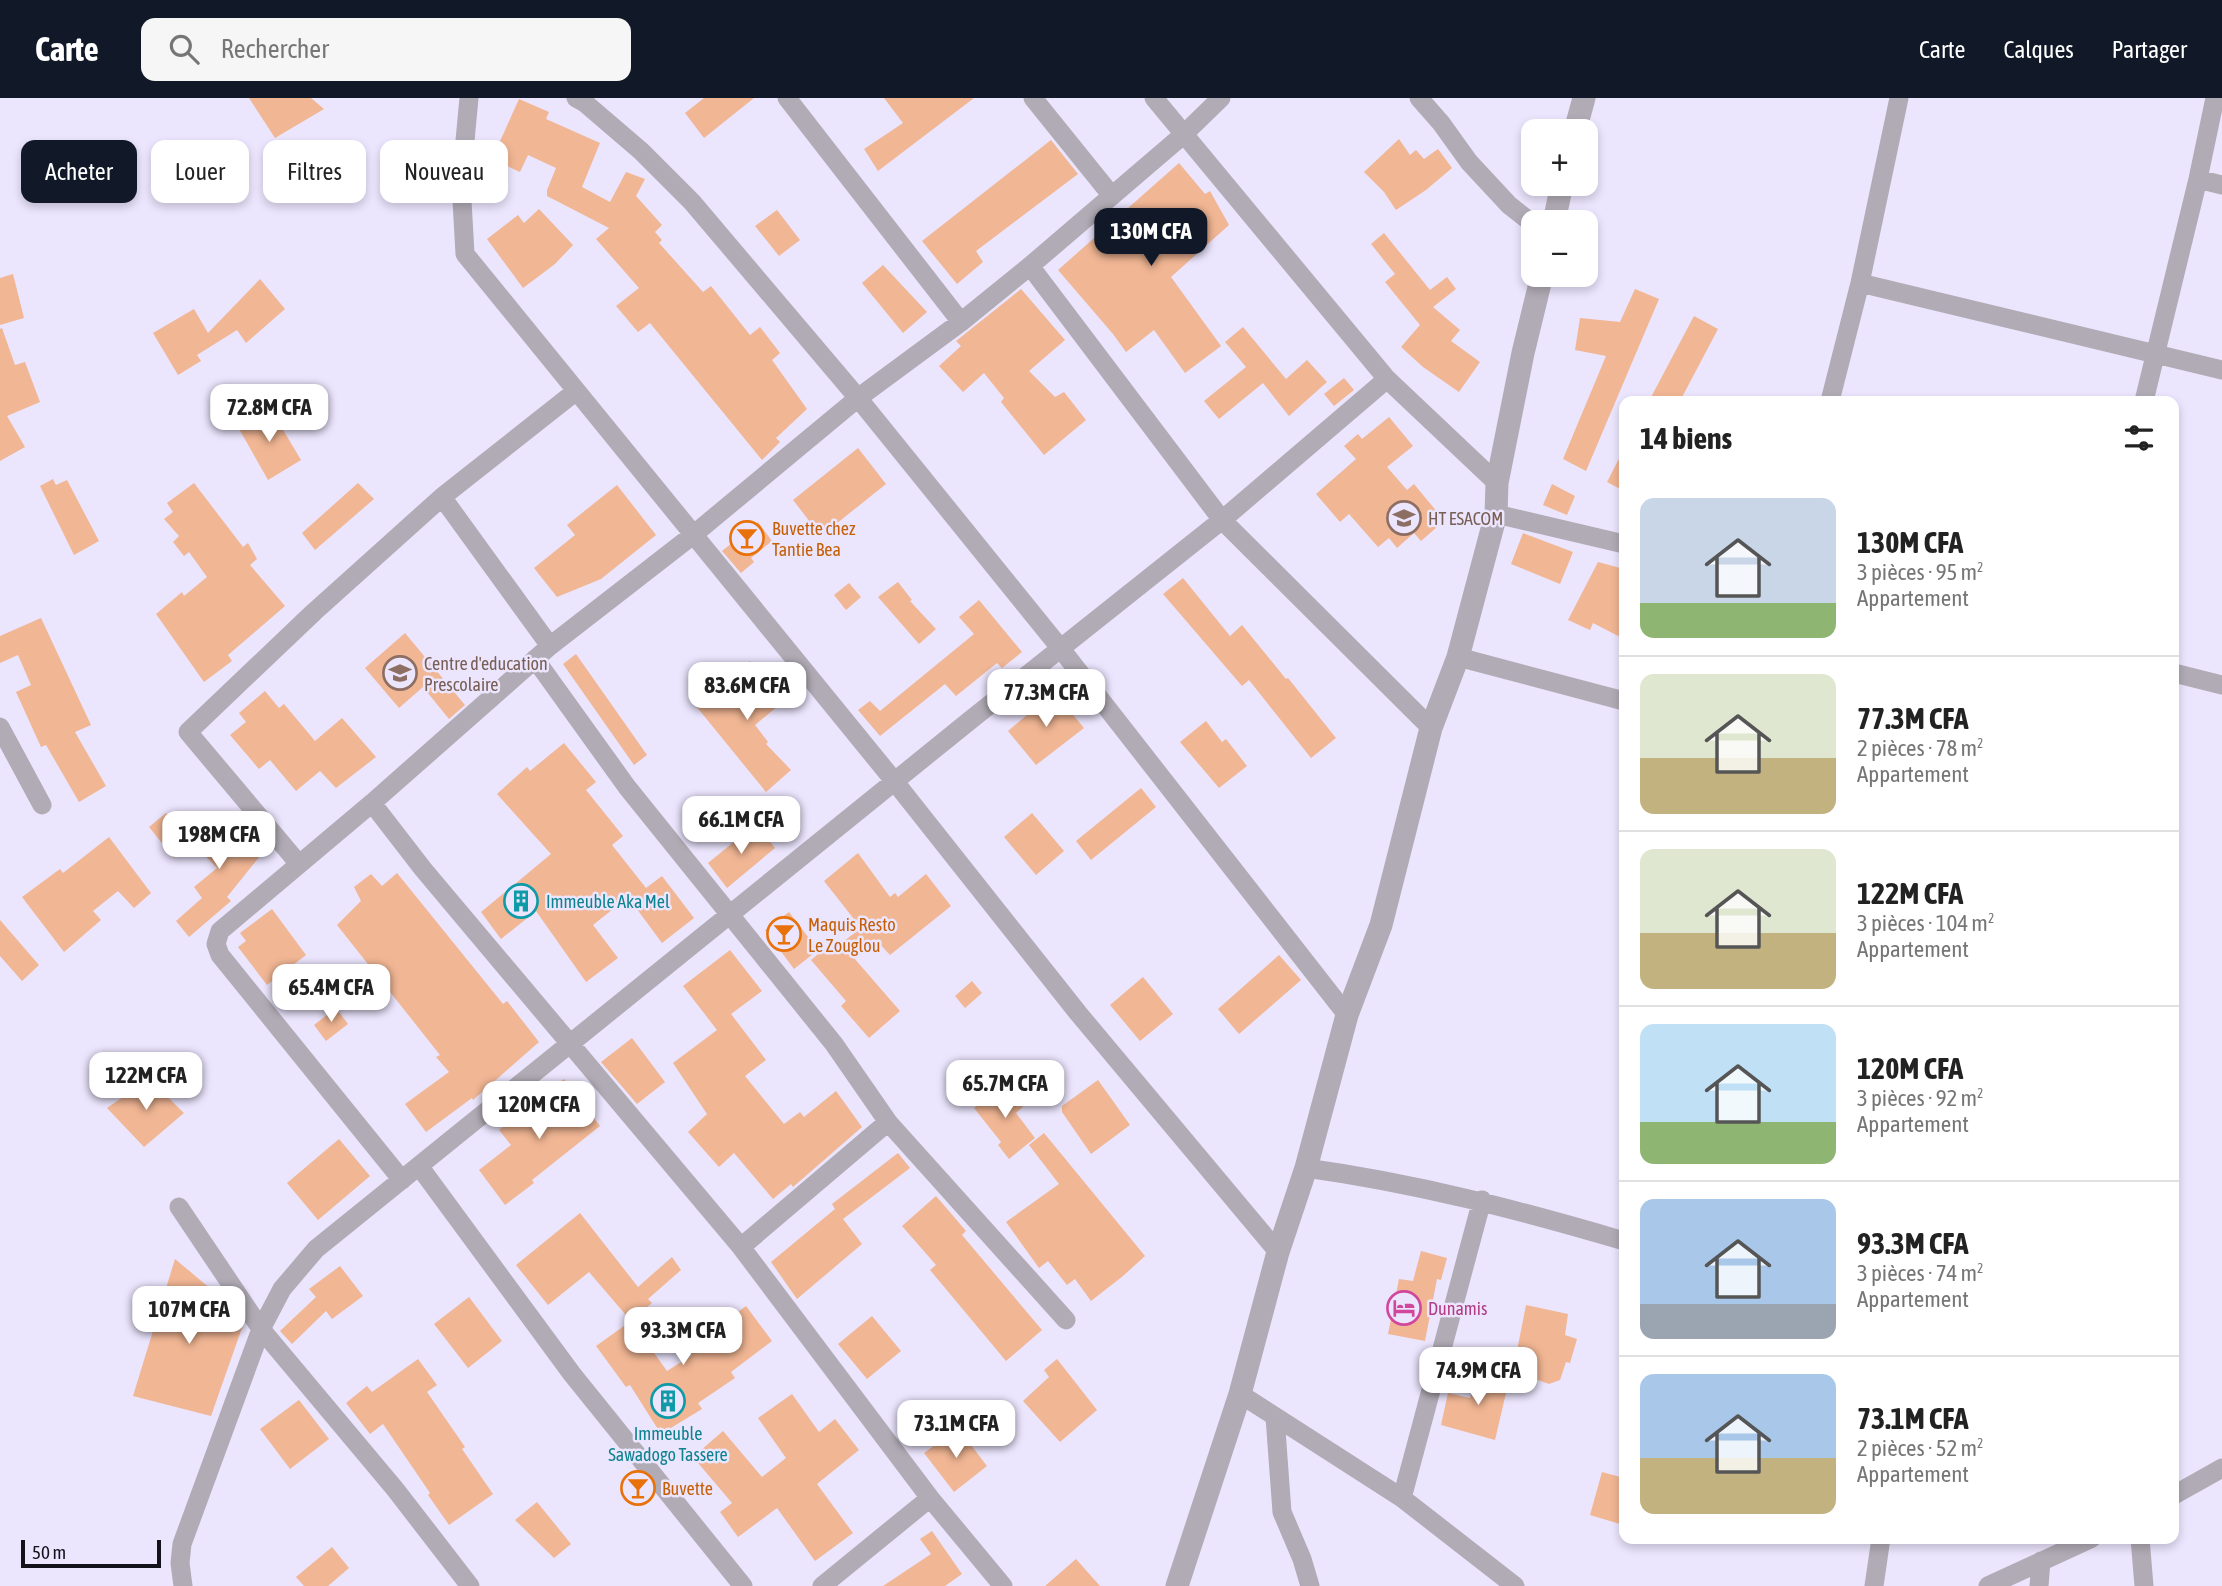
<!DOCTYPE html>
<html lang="fr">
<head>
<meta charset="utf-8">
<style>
  body { margin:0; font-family:"Asap Condensed",sans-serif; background:#f6f6f6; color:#222; height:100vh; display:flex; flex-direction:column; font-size:26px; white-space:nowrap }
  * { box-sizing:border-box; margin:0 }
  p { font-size:23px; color:#767676 }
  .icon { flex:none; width:38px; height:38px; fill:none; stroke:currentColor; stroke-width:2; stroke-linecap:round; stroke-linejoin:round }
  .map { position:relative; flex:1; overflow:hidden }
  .sheet { position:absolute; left:1619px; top:298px; width:560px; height:1148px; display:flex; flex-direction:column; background:#fff; border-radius:14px; box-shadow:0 4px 10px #0003 }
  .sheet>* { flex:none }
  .hud { position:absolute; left:21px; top:42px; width:665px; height:63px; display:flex; gap:14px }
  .fabs { position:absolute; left:1521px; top:21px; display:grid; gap:14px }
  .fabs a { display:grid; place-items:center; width:77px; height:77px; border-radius:14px; background:#fff; box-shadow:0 4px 10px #0003; font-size:35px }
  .scale { position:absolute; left:21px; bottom:18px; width:140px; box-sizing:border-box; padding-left:7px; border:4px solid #131119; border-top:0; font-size:19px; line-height:24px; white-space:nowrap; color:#131119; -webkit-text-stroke:5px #ebe5fd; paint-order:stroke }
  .price { position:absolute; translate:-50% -60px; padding:0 16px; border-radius:14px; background:#fff; color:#222; font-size:23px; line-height:46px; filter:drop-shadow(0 2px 4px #0008) }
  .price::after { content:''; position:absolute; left:50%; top:42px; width:21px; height:16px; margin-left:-10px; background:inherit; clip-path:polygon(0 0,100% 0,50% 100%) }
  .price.current { background:#111827; color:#fff }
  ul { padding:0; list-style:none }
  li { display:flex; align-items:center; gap:21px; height:175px; padding:0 21px }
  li+li { border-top:2px solid #e0e0e0 }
  li span { display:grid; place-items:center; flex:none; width:196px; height:140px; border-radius:14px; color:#555 }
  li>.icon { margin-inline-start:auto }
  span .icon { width:84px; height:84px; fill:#fffc; stroke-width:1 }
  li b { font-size:30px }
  h2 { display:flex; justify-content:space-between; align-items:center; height:84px; padding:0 21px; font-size:30px }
  .tag { padding:0 24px; border-radius:14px; background:#fff; box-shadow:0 4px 10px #0003; font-size:24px; line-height:63px }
  .tag.current { background:#111827; color:#fff }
  header { display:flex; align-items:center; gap:42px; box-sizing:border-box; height:98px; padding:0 35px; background:#111827; color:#fff }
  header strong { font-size:33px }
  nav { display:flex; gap:38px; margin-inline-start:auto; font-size:24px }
  .search { width:490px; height:63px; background:#f6f6f6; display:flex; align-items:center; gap:18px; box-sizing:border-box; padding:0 24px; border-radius:14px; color:#767676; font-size:26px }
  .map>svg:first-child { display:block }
  .building { fill:#f1b694 }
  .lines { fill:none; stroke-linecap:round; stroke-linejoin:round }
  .minor { stroke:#b1abb5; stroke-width:19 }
  .tertiary { stroke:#b1abb5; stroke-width:23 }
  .labels { text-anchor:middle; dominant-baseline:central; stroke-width:5; stroke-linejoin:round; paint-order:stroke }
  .education-label { font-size:18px; fill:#785e54; stroke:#ebe5fd; text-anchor:start }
  .food-label { font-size:18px; fill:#c56008; stroke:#ebe5fd; text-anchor:start }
  .culture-label { font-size:18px; fill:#0d838f; stroke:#ebe5fd; text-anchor:start }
  .hotel-label { font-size:18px; fill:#b23c85; stroke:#ebe5fd; text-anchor:start }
</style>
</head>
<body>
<header>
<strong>Carte</strong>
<div class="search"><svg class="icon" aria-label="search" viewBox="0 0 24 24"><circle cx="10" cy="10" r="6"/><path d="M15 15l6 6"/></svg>Rechercher</div>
<nav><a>Carte</a><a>Calques</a><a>Partager</a></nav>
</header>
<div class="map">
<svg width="2222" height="1488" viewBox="0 0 2222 1488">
  <rect width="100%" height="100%" fill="#ebe5fd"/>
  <path class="building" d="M249 0H311L324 11 275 40Z
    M704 0H754L704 40 685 15Z
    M884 0H974L878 73 864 51 903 25Z
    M519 1 549 14 546 21 600 45 582 89 610 104 626 74 645 81 636 98 662 127 655 134 662 142 659 145 703 194 711 188 750 237 760 229 780 255 772 262 807 311 776 340 780 344 762 362 650 225 638 234 616 208 639 190 596 141 609 130 547 98V92L556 70 528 57 520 74 492 61Z
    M1399 41 1410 57 1416 52 1424 61 1438 51 1452 70 1426 92 1396 112 1384 94 1364 74Z
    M1051 42 1078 76 976 153 983 164 957 186 922 143Z
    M1179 65 1205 96 1210 93 1229 127 1171 179 1221 248 1185 275 1154 232 1126 254 1113 236 1058 172Z
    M539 111 573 147 555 166 523 190 487 141 518 117 524 125Z
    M777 112 800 142 779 158 755 128Z
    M1384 135 1430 192 1447 179 1456 191 1433 209 1460 232 1451 243 1480 264 1459 294 1423 269 1401 249 1420 227 1385 184 1395 176 1371 146Z
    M883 167 927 214 903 235 862 185Z
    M13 176 24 220 0 227V180Z
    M260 181 285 211 246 245 237 232 197 257 201 263 178 277 153 235 194 211 208 235Z
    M1021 191 1065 242 1029 273 1055 299 1064 294 1086 322 1044 357 1001 304 1004 300 984 275 963 294 939 268 961 248 956 243Z
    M1635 191 1659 201 1586 373 1563 361 1606 258 1575 252 1580 220 1620 224Z
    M1694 218 1718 231 1680 303H1649Z
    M1243 229 1286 281 1307 262 1327 284 1289 318 1263 285 1219 321 1204 303 1246 269 1225 244Z
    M2 230 15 267 25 264 40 304 7 318 25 349 0 363V231Z
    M1344 280 1354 292 1334 308 1324 296Z
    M270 310 301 362 268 382 238 329Z
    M1389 319 1413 348 1387 369 1407 392 1414 386 1438 415 1431 421 1437 429 1421 443 1414 435 1397 450 1389 440 1378 449 1349 416 1340 424 1316 396 1356 361 1344 348 1358 336 1362 341Z
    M858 350 886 386 821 438 793 402Z
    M1624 351V393L1607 384Z
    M53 381 56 387 67 382 99 443 74 457 40 388Z
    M194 385 243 449 248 445 257 461 250 467 285 508 228 557 232 563 204 584 156 516 182 494 184 498 207 479 189 454 184 458 173 444 179 438 164 421 173 414 167 405Z
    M358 385 374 401 315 452 302 435Z
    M1552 386 1575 398 1567 417 1543 407Z
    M617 387 656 437 601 481 557 499 534 470 575 437 567 427Z
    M758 424 772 443 751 460 754 464 741 475 722 453Z
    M1523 435 1573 454 1560 486 1511 466Z
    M1598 464 1624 471V541L1593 525 1590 532 1568 522Z
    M1183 480 1230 538 1242 527 1286 581 1288 580 1336 640 1311 660 1249 582 1242 588 1163 496Z
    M898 484 912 502 910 503 936 531 919 546 878 499Z
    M849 485 861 499 846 512 834 497Z
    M979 502 1022 554 1002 570 997 565 956 598 945 586 880 638 858 612 870 603 880 613 974 536 959 519Z
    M41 520 91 627 75 634 106 688 79 704 46 647 41 649 16 594 31 587 18 557 0 565V538Z
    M405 535 465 607 449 621 423 589 399 610 365 570Z
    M576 556 647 657 634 667 563 566Z
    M750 563 784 603 755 627 768 644 766 646 791 672 766 694 696 608Z
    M265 593 279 610 284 606 315 643 342 620 376 659 336 690 320 673 296 693 270 662 259 671 230 637 246 624 239 615Z
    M1054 594 1084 630 1036 667 1008 633Z
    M1206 623 1222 644 1226 641 1247 668 1219 690 1180 644Z
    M564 645 596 684 586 692 623 738 612 747 646 790 662 778 694 820 662 845 628 799 593 827 618 860 586 884 536 813 501 841 481 814 551 756 497 696 527 669 530 673Z
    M1141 690 1156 709 1091 762 1076 743Z
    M223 714 260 758 227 799 231 803 189 839 176 823 202 800 194 789 217 770 192 744Z
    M166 715 190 746 174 760 149 729Z
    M1032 715 1064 753 1036 777 1004 739Z
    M756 726 775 750 727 790 708 765Z
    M109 739 151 795 134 810 118 793 93 813 101 822 64 854 22 799 60 771 63 775Z
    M858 755 890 799 895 795 898 799 926 776 951 808 890 857 877 843 854 860 900 913 869 940 841 908 846 903 811 862 835 842 839 847 861 830 824 783Z
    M397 775 503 906 507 903 539 944 473 1002 472 1000 426 1034 405 1006 449 974 436 959 440 957 337 827 361 803 354 789 371 776 382 788Z
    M272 811 306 857 267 887 238 849 246 843 240 835Z
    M789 814 818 852 794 871 765 832Z
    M0 822 39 867 22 883 0 858Z
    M730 852 762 893 731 916 766 962 745 978 784 1026 800 1014 804 1019 836 993 862 1029 793 1089 791 1086 773 1101 734 1055 719 1069 688 1034 707 1016 673 965 717 932 683 888Z
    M1279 857 1301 882 1239 936 1218 911Z
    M1143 879 1173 916 1140 943 1110 907Z
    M972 883 982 895 965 910 955 898Z
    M336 910 348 926 326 943 314 927Z
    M632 940 665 984 637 1006 601 964Z
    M149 981 184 1015 144 1049 107 1010Z
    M564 981 600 1028 532 1082 534 1085 505 1107 479 1072 511 1047 499 1032Z
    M1098 982 1130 1027 1091 1056 1062 1014V1008Z
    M1004 985 1023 1009 1016 1015 1035 1040 1009 1061 998 1047 1001 1044 974 1010Z
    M1044 1035 1145 1158 1123 1178 1091 1203 1075 1181 1067 1187 1048 1163 1039 1170 1006 1124 1059 1086 1029 1047Z
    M339 1041 370 1078 318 1122 287 1085Z
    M898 1055 910 1070 843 1121 862 1146 797 1201 771 1164 835 1111 832 1106Z
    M936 1098 966 1133 962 1137 1042 1232 1006 1263 930 1172 936 1167 902 1128Z
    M580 1115 638 1189 672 1159 681 1172 648 1201 652 1205 631 1223 589 1174 548 1207 516 1167Z
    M1421 1153 1447 1160 1441 1182 1437 1181 1425 1243 1388 1236 1399 1181 1413 1183Z
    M175 1161 230 1207 243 1227 211 1318 133 1298Z
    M340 1168 363 1198 332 1221 326 1213 292 1246 280 1233 316 1199 309 1191Z
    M469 1199 502 1243 468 1270 434 1226Z
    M1526 1207 1568 1216 1565 1237 1577 1241 1570 1265 1566 1264 1560 1282 1549 1286 1513 1273Z
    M746 1208 772 1243 731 1274 735 1280 698 1305 702 1311 661 1336 630 1287 626 1289 596 1248 631 1223 667 1273 692 1257 684 1246 698 1234 703 1240Z
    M872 1218 901 1253 867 1281 838 1246Z
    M418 1261 437 1287 427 1294 465 1349 462 1351 493 1396 449 1427 428 1397 430 1395 383 1326 370 1336 346 1305 367 1288 372 1294Z
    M1057 1261 1097 1312 1060 1344 1023 1303 1049 1279 1044 1272Z
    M1492 1271 1510 1278 1495 1342 1441 1327 1448 1295 1470 1300 1476 1281 1489 1286Z
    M792 1296 819 1334 835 1321 859 1352 817 1386 853 1435 815 1463 777 1410 738 1439 720 1414 732 1405 693 1359 723 1333 762 1379 786 1360 758 1320Z
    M299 1302 329 1341 290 1371 260 1331Z
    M958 1330 987 1368 954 1394 924 1355Z
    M1602 1374 1624 1380V1410L1620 1426 1590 1417Z
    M537 1404 571 1446 554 1460 515 1422Z
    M932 1433 962 1476 945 1488H883L931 1456 920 1441Z
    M332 1449 349 1470 328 1488H304L296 1479Z
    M1076 1461 1100 1488H1045Z"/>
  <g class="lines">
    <path class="minor" d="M469 0 461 85 465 156 895 684 1078 915 1278 1154
      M576 0 585 5 641 53 692 104 858 300 1061 551 1347 917
      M787 0 961 224
      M1033 0 1112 98
      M1154 0 1387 281 1497 385
      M1419 0 1441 25 1469 64 1509 107 1533 126
      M2198 81 2222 87
      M1030 168 1222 422 1431 630
      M1860 185 2222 272
      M1830 303 1860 185 1899 0
      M2144 303 2198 81 2215 0
      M442 399 550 548
      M1496 416 1624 446
      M1458 559 1624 603
      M535 561 627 689 834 946 888 1024 1066 1222
      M2174 575 2222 587
      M0 629 42 707
      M372 705 423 771 741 1149 930 1400 822 1488
      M299 766 188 634 314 514 442 399 575 294
      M419 1068 572 1276 743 1488
      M1306 1070C1415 1085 1519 1112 1624 1143
      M402 1082 220 857 216 846 220 833 372 705 550 548 693 437 858 300 961 224 1030 168 1183 37 1221 0
      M179 1109 261 1231 395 1391 470 1488
      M741 1149 888 1024
      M1240 1296 1402 1400 1515 1488
      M1275 1319 1282 1414 1302 1461 1310 1488
      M2174 1397 2222 1370
      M930 1400 1003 1488
      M1402 1400 1482 1102
      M2140 1440 2144 1488
      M183 1488 180 1465 182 1446 261 1231 282 1191 316 1151 968 624 1222 422 1387 281
      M1874 1488 1881 1440
      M1988 1488 2092 1440
      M2039 1488 2041 1463"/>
    <path class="tertiary" d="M1575 33 1584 0
      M1554 124 1562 86
      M1177 1488 1240 1296 1278 1154 1306 1070 1347 917 1381 827 1431 630 1458 559 1496 416 1497 385 1523 255 1542 177"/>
  </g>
  <defs>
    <g id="university-ring" transform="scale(1.75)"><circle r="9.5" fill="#ebe5fd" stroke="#8d6e63" stroke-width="1.5"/><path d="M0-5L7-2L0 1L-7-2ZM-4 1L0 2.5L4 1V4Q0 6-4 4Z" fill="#8d6e63"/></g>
    <g id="bar-ring" transform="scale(1.75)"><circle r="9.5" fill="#ebe5fd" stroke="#e8710a" stroke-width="1.5"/><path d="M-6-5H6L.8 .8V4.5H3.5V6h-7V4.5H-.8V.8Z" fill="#e8710a"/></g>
    <g id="school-ring" transform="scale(1.75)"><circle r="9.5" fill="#ebe5fd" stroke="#8d6e63" stroke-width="1.5"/><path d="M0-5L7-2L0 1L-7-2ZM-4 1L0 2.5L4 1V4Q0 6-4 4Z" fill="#8d6e63"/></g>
    <g id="building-ring" transform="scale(1.75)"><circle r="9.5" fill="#ebe5fd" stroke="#0f9aa8" stroke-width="1.5"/><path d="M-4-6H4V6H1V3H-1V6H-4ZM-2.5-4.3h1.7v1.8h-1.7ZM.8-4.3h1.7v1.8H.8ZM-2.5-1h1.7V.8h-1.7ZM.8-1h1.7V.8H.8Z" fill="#0f9aa8"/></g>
    <g id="hotel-ring" transform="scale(1.75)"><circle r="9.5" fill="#ebe5fd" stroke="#d1479c" stroke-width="1.5"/><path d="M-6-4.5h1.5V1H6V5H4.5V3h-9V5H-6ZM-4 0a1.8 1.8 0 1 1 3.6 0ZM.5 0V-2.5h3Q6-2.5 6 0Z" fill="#d1479c"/></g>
  </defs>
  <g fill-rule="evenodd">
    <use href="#university-ring" x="1404" y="420"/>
    <use href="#bar-ring" x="747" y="440"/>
    <use href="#school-ring" x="400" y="575"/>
    <use href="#building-ring" x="521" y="803"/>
    <use href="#bar-ring" x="784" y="836"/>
    <use href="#hotel-ring" x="1404" y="1210"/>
    <use href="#building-ring" x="668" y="1303"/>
    <use href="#bar-ring" x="638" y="1390"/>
  </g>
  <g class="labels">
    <g class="education-label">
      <text x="1428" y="420">HT ESACOM</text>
      <text x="424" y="565">Centre d'education<tspan x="424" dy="21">Prescolaire</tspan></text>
    </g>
    <g class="food-label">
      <text x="772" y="430">Buvette chez<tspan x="772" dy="21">Tantie Bea</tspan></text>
      <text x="808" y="826">Maquis Resto<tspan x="808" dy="21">Le Zouglou</tspan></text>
      <text x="662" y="1390">Buvette</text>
    </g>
    <g class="culture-label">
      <text x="546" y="803">Immeuble Aka Mel</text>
      <text x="668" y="1335" text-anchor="middle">Immeuble<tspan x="668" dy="21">Sawadogo Tassere</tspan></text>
    </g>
    <g class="hotel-label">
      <text x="1428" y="1210">Dunamis</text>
    </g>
  </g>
</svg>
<div class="fabs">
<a>+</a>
<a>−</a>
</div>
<div class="scale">50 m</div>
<b class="price current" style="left:1151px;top:170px">130M CFA</b>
<b class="price" style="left:269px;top:346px">72.8M CFA</b>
<b class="price" style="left:747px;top:624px">83.6M CFA</b>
<b class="price" style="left:1046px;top:631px">77.3M CFA</b>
<b class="price" style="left:741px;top:758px">66.1M CFA</b>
<b class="price" style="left:219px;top:773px">198M CFA</b>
<b class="price" style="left:331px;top:926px">65.4M CFA</b>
<b class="price" style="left:146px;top:1014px">122M CFA</b>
<b class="price" style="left:1005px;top:1022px">65.7M CFA</b>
<b class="price" style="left:539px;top:1043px">120M CFA</b>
<b class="price" style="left:189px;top:1248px">107M CFA</b>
<b class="price" style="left:683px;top:1269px">93.3M CFA</b>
<b class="price" style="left:1478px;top:1309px">74.9M CFA</b>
<b class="price" style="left:956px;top:1362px">73.1M CFA</b>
<div class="hud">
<a class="tag current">Acheter</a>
<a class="tag">Louer</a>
<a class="tag">Filtres</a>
<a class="tag">Nouveau</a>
</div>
<section class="sheet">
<h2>14 biens<svg class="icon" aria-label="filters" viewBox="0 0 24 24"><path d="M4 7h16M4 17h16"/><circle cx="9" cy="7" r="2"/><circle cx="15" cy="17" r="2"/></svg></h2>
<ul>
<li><span style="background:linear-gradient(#c9d6e8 75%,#8fb573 0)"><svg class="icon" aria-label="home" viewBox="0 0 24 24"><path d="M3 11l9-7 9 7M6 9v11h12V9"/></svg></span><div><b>130M CFA</b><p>3 pièces · 95 m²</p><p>Appartement</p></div></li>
<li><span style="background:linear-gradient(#dfe7d0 60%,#c2b280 0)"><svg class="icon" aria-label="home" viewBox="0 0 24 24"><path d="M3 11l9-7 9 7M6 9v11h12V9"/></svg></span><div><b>77.3M CFA</b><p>2 pièces · 78 m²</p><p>Appartement</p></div></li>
<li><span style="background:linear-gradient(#dfe7d0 60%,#c2b280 0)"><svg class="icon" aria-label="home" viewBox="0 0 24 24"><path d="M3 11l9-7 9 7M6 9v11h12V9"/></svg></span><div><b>122M CFA</b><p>3 pièces · 104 m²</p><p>Appartement</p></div></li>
<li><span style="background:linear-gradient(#bfe0f5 70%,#8fb573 0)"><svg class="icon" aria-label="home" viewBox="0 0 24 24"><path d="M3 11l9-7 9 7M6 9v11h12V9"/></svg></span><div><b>120M CFA</b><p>3 pièces · 92 m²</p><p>Appartement</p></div></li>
<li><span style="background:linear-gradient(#a9c7e8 75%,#9aa5b1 0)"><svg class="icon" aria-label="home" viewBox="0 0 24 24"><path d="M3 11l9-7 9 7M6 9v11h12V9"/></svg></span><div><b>93.3M CFA</b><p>3 pièces · 74 m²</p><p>Appartement</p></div></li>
<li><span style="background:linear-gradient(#a9c7e8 60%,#c2b280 0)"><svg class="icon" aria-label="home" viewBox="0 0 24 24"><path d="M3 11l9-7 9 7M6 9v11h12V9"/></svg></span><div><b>73.1M CFA</b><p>2 pièces · 52 m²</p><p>Appartement</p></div></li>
</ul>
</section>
</div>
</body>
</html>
